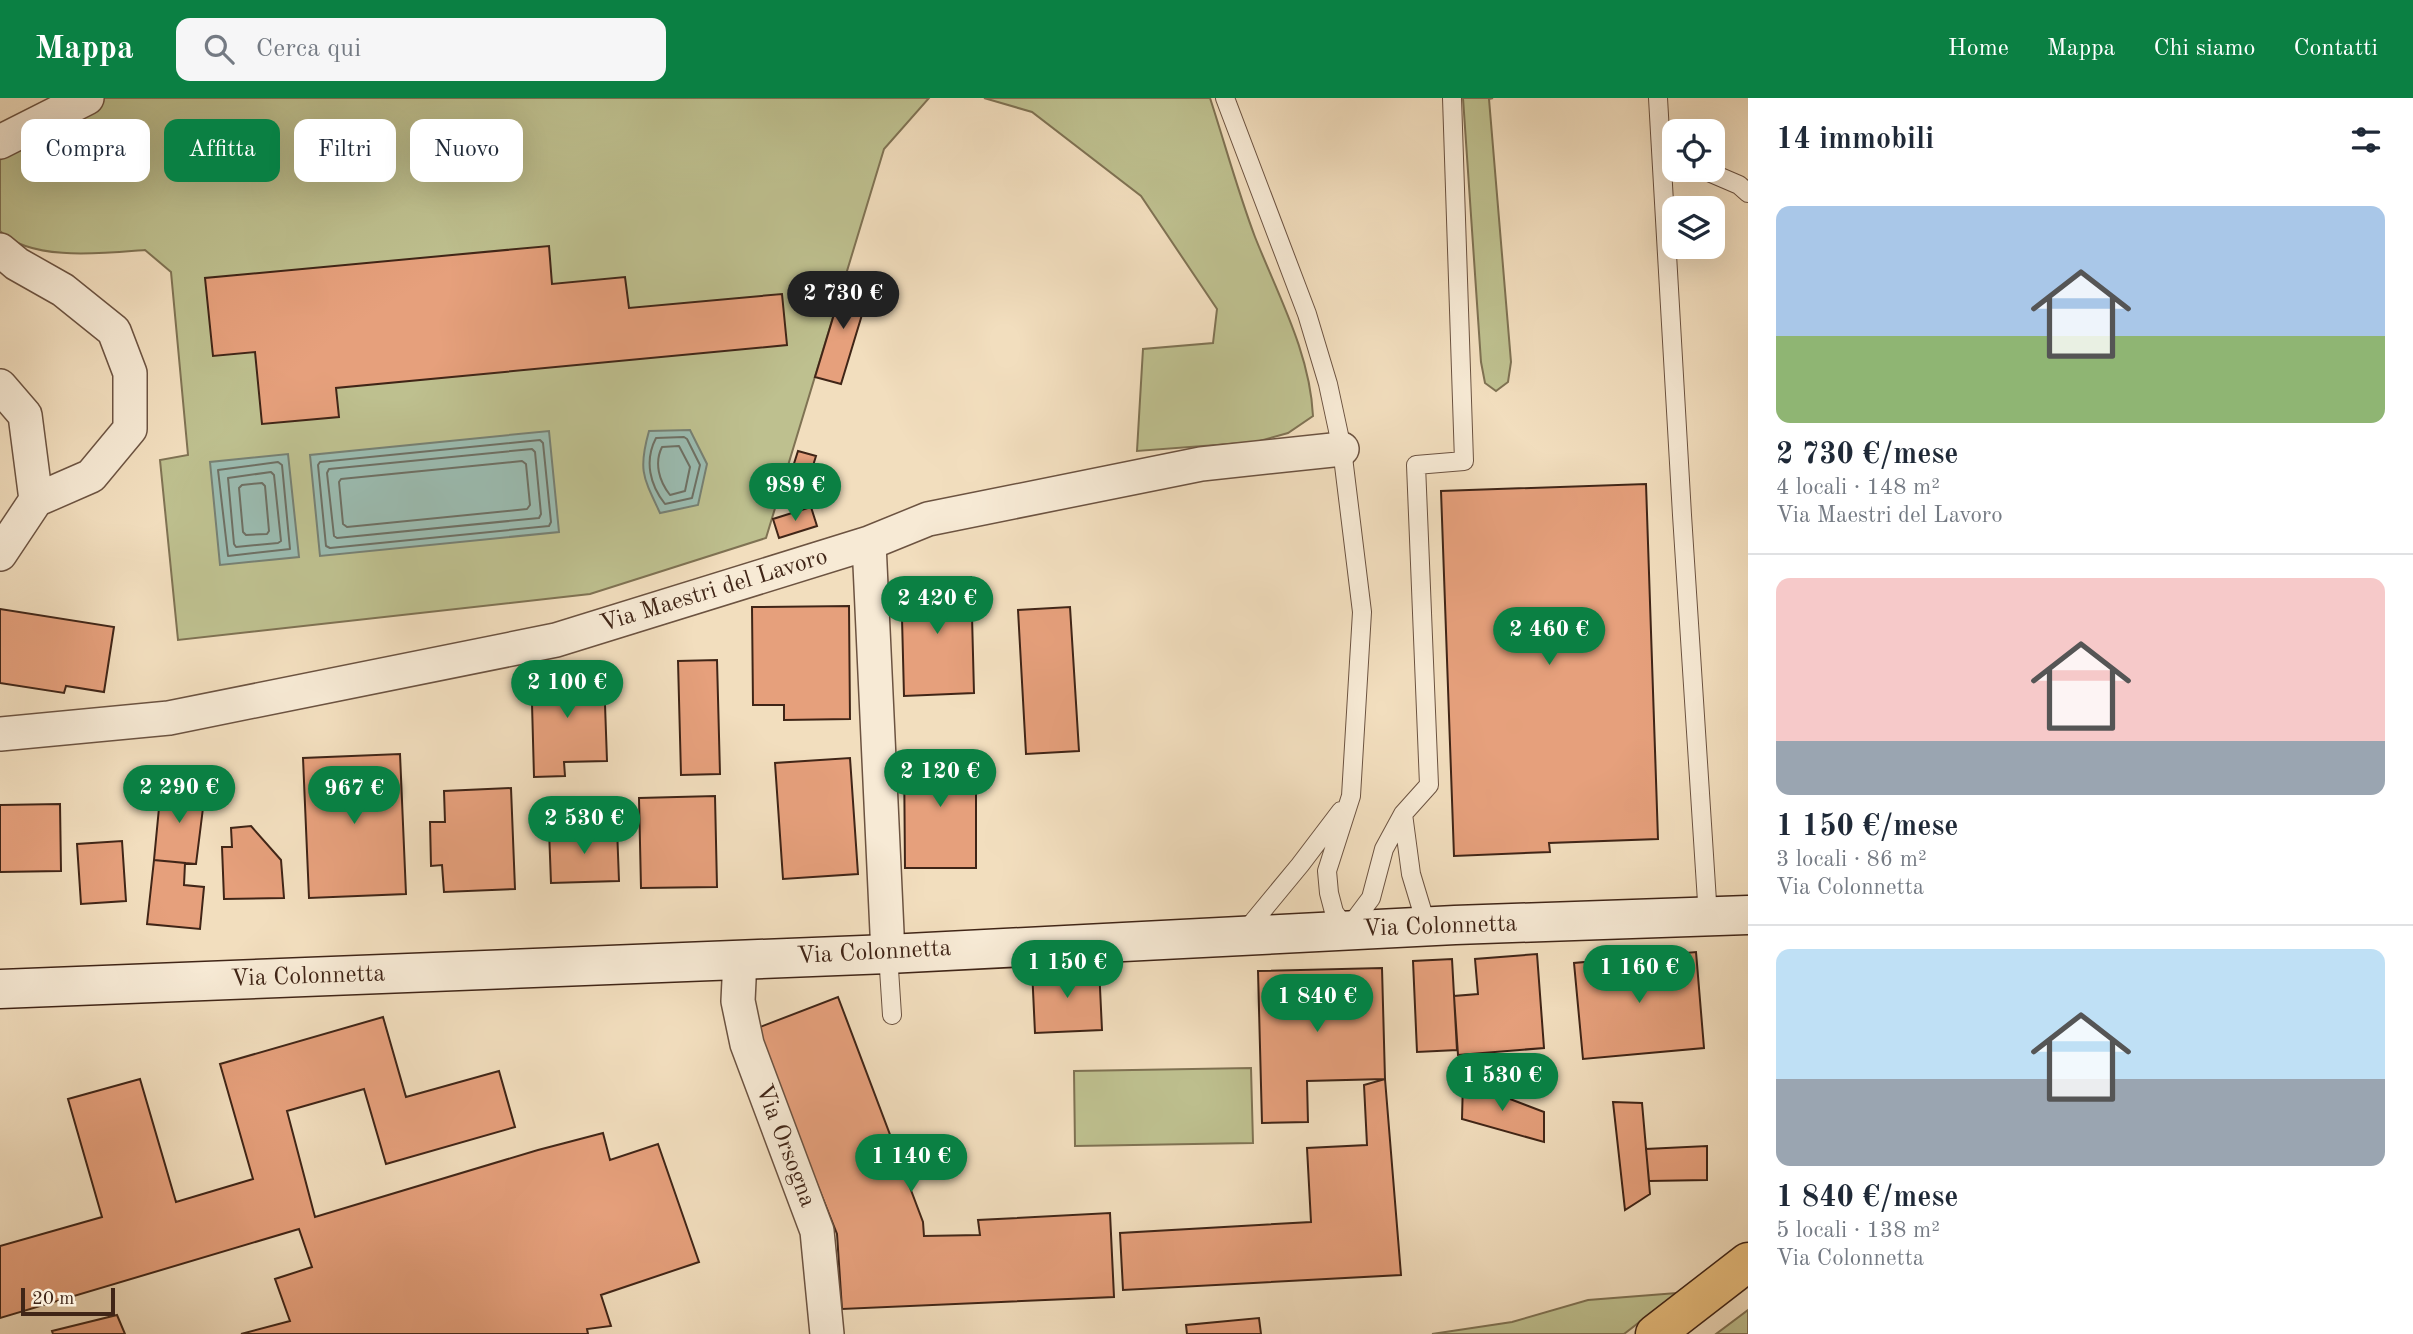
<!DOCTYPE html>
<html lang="it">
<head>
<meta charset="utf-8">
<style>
  body { margin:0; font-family:"Old Standard TT",serif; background:#f6f6f7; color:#1f2937; height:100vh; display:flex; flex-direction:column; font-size:26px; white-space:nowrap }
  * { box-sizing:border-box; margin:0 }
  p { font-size:23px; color:#747a83 }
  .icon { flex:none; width:38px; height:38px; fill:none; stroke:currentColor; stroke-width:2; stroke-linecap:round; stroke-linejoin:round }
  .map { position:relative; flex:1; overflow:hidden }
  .sheet { display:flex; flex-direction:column; background:#fff; width:665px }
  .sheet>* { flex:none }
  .guide { position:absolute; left:21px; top:21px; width:665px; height:63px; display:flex; gap:14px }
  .tools { position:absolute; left:1662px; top:21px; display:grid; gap:14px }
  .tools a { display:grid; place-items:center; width:63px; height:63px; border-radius:14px; background:#fff; box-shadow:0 7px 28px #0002; font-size:35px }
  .scale { position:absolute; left:21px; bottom:18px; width:94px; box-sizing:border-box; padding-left:7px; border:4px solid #402517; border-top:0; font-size:19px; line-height:24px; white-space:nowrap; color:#402517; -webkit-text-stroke:5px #f7ead5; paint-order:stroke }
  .price { position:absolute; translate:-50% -60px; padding:0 16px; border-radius:24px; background:#0b8043; color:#fff; font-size:23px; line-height:46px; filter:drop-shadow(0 2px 4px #0008) }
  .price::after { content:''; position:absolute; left:50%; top:42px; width:21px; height:16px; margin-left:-10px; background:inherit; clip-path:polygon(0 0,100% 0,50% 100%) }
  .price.selected { background:#222; color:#fff }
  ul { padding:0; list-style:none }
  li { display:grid; align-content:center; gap:14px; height:371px; padding:0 28px }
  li+li { border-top:2px solid #e0e1e3 }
  li span { display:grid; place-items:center; height:217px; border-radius:14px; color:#555 }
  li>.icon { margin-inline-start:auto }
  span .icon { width:126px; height:126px; fill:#fffc; stroke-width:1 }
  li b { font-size:30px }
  h2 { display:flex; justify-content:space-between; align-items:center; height:84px; padding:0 28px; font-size:30px }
  .pill { padding:0 24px; border-radius:14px; background:#fff; box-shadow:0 7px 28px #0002; font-size:24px; line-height:63px }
  .pill.selected { background:#0b8043; color:#fff }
  header { display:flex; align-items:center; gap:42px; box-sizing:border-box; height:98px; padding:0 35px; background:#0b8043; color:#fff }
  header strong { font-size:33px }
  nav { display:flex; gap:38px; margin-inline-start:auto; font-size:24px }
  .search { width:490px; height:63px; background:#f6f6f7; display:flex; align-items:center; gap:18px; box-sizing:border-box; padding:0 24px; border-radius:14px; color:#747a83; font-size:26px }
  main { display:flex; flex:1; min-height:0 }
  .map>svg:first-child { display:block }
  .green { fill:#bec08f; stroke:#7f7253; stroke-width:2 }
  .water { fill:#9bbcb1; stroke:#778073; stroke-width:2 }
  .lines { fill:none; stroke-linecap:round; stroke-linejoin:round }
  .shore { stroke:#6e7064; stroke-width:2 }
  .building { fill:#e6a07c; stroke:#402517; stroke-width:2 }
  .lane-casing { stroke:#6c5341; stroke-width:20 }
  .street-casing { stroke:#6c5341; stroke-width:36 }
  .secondary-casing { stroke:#402517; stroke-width:41 }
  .highway-casing { stroke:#402517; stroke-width:41 }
  .lane { stroke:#f7ead5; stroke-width:18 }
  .street { stroke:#f7ead5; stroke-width:33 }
  .secondary { stroke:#f7ead5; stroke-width:38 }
  .highway { stroke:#e9bf7f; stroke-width:38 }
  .labels { text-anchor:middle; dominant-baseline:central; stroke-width:5; stroke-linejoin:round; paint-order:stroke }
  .street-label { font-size:24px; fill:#402517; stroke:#f7ead5 }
</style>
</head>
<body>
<header>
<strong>Mappa</strong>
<div class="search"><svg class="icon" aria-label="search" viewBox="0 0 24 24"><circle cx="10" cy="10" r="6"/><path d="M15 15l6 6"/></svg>Cerca qui</div>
<nav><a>Home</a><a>Mappa</a><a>Chi siamo</a><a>Contatti</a></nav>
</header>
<main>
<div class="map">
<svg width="1748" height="1236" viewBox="0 0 1748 1236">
  <rect width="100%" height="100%" fill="#f2debe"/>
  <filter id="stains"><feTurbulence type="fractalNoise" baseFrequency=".00286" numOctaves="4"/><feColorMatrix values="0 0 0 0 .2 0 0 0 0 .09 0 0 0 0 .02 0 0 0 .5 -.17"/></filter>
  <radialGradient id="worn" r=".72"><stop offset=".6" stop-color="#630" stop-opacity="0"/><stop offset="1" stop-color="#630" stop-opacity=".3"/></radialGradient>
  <path class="green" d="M104 0H929L884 51 766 440 590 496 178 542 160 362 188 357 171 174 145 152C105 155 31 164 0 133V62L19 43 93 9Z
    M984 0H1210C1225 46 1238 94 1255 139 1278 197 1310 255 1313 318L1288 335 1256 344 1137 353 1143 251 1213 245 1217 211 1141 98 1032 14Z
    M1463 0H1493L1489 1 1511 264 1508 284 1496 293 1485 285 1481 264Z
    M1251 970 1253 1045 1075 1048 1074 973Z
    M1677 1195 1624 1236H1432L1512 1224 1588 1202Z
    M1748 1212V1236H1716Z"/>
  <path class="water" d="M690 332 707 366 698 407 660 415C643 379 638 372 649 333Z
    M549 333 559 434 320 458 310 357Z
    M288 356 299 459 220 467 210 364Z"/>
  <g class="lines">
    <path class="shore" d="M684 339 687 341 700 367 692 400 665 406C650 387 644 363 656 340Z
      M540 342 543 345 551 424 549 428 330 450 326 448 318 367 320 364Z
      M679 348 690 369 685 393 670 397C659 383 654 365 662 349Z
      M532 351 535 354 541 416 539 420 337 440 334 438 327 375 329 371Z
      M522 363 526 366 530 407 527 411 347 429 343 426 339 384 341 381Z
      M278 364 282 367 290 451 228 458 218 372Z
      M271 374 274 377 281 443 278 445 236 449 234 446 228 380Z
      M262 385 265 388 269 433 267 436 246 437 243 434 239 390 242 387Z"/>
  </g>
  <path class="building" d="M549 148 552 186 625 179 629 210 782 196 787 247 336 290 339 319 262 326 255 254 213 258 205 180Z
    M845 180 871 187 841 286 815 279Z
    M798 353 816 358 802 403 784 397Z
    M1646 386 1658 741 1549 745 1550 754 1454 758 1441 393Z
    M811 409 817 428 779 440 773 421Z
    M971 479 974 595 904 598 901 481Z
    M849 508 850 621 784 622V607H753L752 509Z
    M1070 509 1079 653 1026 656 1018 512Z
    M0 511 114 529 104 594 66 588 64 595 0 585Z
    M717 562 720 676 681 677 678 563Z
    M563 568V579L604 578 607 663 564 664 565 678 534 679 531 569Z
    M904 653H976V770H905Z
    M400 656 406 796 309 800 303 660Z
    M850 660 858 776 783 781 775 665Z
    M161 689 205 694 196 766 154 762Z
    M511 690 515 791 444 794 442 767 431 768 430 724H445L444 693Z
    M715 698 717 789 641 790 639 700Z
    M60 706 61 773 0 774V707Z
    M251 728 281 762 284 800 224 801 222 749H232L231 730Z
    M617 730 619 783 551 785 549 732Z
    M122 743 126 803 81 806 77 746Z
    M154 762 185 765 184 787 204 789 200 831 147 826Z
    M1696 854 1704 950 1583 961 1574 865Z
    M1537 856 1544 950 1458 957 1454 898 1478 896 1475 861Z
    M1452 861 1457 952 1417 954 1413 863Z
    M1099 869 1102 932 1035 935 1032 871Z
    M1382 870 1385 981 1307 983 1308 1024 1262 1025 1258 873Z
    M838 899 923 1124 924 1138 980 1137 978 1122 1110 1115 1114 1199 842 1211 837 1136 755 931Z
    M383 919 406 999 499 973 515 1029 386 1066 364 991 287 1013 315 1119 538 1052 603 1035 610 1062 658 1046 699 1164 601 1197 611 1228 587 1231 588 1236H241L290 1223 275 1181 312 1169 299 1131 0 1220V1148L102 1119 68 1001 140 981 176 1104 253 1081 220 966Z
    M1385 981 1401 1177 1123 1192 1120 1135 1311 1124 1307 1050 1367 1047 1364 987Z
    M1463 983 1544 1014V1044L1462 1021Z
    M1613 1004 1642 1005 1650 1096 1625 1112Z
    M1707 1048V1082L1649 1083 1646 1051Z
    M117 1217 125 1236H53L52 1233Z
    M1259 1220 1261 1236H1187L1186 1227Z"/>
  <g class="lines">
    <g class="lane-casing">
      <path id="lane" d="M1225 0 1307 216 1328 286 1342 351 1362 514 1351 698 1327 773 1329 795 1334 814 1347 832 1371 800 1384 751 1403 716 1429 687 1416 367 1464 363 1452 0
        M1658 0 1682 417 1708 819
        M1704 72 1739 87 1748 95
        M1403 716 1411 776 1427 829
        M1243 836 1300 767 1341 713
        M888 856 892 917"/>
    </g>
    <g class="street-casing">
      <path id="street" d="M0 44 87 0
        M0 152 17 166 63 192 114 233 130 275V331L91 378 36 402
        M0 288 25 317 36 402 0 456
        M869 445 888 856
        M0 636 169 620 556 542 869 445 928 421 1201 366 1342 351
        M740 861 738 903 747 946 817 1133 827 1236"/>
    </g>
    <g class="secondary-casing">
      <path id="secondary" d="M0 891 888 856 1455 827 1748 817"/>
    </g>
    <g class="highway-casing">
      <path id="highway" d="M1655 1236 1748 1164"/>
    </g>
    <use href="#lane" class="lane"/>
    <use href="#street" class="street"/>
    <use href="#secondary" class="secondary"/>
    <use href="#highway" class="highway"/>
  </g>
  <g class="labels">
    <g class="street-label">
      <text transform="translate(714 493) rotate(-17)">Via Maestri del Lavoro</text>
      <text transform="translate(1440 829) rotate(-2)">Via Colonnetta</text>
      <text transform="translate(874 855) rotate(-3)">Via Colonnetta</text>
      <text transform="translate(308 879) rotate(-2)">Via Colonnetta</text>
      <text transform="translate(785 1048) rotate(69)">Via Orsogna</text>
    </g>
  </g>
  <rect width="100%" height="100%" filter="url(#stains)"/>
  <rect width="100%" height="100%" fill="url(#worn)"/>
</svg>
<div class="tools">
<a><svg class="icon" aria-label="locate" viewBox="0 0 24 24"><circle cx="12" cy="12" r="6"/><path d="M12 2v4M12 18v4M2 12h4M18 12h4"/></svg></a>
<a><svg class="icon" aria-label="layers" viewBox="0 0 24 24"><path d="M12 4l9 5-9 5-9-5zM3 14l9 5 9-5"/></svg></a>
</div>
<div class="scale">20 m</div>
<b class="price selected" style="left:843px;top:233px">2 730 €</b>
<b class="price" style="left:795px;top:425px">989 €</b>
<b class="price" style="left:937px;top:538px">2 420 €</b>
<b class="price" style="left:1549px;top:569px">2 460 €</b>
<b class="price" style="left:567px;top:622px">2 100 €</b>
<b class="price" style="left:940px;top:711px">2 120 €</b>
<b class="price" style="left:179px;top:727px">2 290 €</b>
<b class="price" style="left:354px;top:728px">967 €</b>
<b class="price" style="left:584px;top:758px">2 530 €</b>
<b class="price" style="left:1067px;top:902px">1 150 €</b>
<b class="price" style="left:1639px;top:907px">1 160 €</b>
<b class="price" style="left:1317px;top:936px">1 840 €</b>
<b class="price" style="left:1502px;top:1015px">1 530 €</b>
<b class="price" style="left:911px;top:1096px">1 140 €</b>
<div class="guide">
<a class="pill">Compra</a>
<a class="pill selected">Affitta</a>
<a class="pill">Filtri</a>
<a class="pill">Nuovo</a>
</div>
</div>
<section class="sheet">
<h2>14 immobili<svg class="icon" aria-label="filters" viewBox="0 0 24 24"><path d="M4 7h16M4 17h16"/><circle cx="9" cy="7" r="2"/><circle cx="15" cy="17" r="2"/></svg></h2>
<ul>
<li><span style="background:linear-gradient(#a9c7e8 60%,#8fb573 0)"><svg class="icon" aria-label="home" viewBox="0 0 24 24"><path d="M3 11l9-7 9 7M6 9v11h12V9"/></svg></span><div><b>2 730 €/mese</b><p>4 locali · 148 m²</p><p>Via Maestri del Lavoro</p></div></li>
<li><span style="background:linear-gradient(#f6c9c9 75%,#9aa5b1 0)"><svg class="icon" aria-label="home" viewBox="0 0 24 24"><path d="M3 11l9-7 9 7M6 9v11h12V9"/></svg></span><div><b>1 150 €/mese</b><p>3 locali · 86 m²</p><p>Via Colonnetta</p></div></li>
<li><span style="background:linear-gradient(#bfe0f5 60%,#9aa5b1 0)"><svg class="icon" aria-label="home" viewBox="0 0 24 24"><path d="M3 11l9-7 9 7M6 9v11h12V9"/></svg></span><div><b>1 840 €/mese</b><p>5 locali · 138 m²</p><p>Via Colonnetta</p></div></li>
</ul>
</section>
</main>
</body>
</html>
